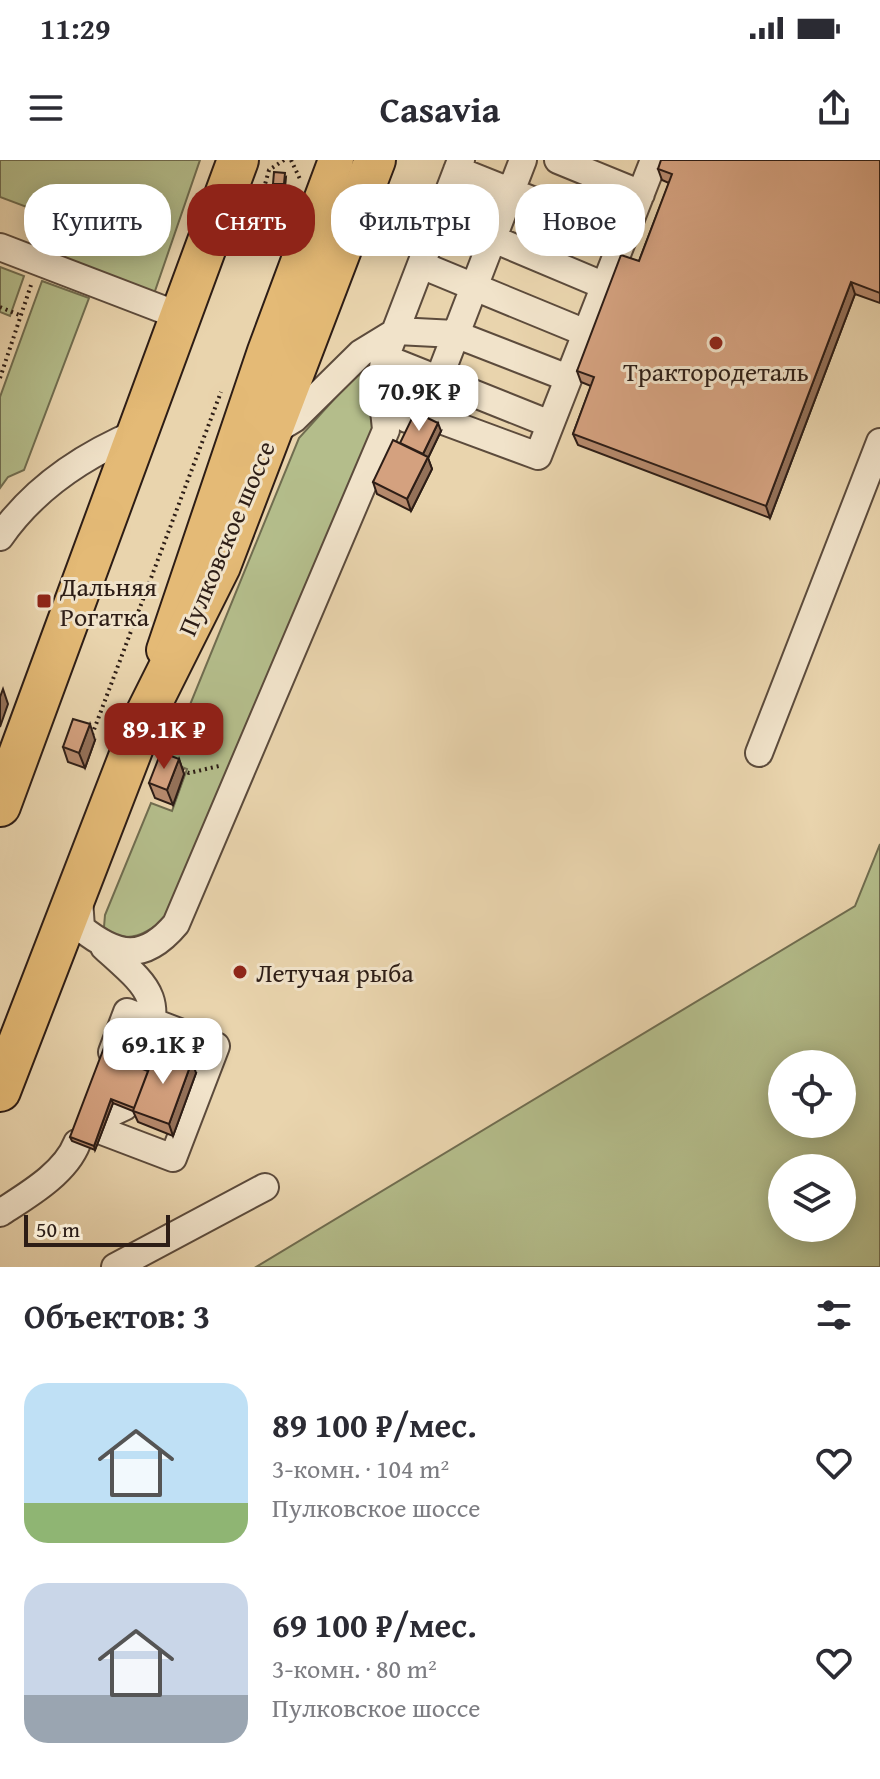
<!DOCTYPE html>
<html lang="ru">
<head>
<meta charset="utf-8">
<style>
  body { margin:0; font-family:"Gentium Book Plus",serif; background:#f2f2f3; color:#2b2b33; height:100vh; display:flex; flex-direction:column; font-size:30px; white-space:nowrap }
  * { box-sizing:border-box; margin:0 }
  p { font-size:26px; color:#7c7c81 }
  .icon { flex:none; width:44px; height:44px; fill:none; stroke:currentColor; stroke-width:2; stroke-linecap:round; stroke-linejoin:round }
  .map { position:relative; height:1107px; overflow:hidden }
  .drawer { display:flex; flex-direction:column; background:#fff; flex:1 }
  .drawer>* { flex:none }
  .hud { position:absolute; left:24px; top:24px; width:832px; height:72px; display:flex; gap:16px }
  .fabs { position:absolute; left:768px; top:890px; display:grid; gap:16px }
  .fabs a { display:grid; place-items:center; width:88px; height:88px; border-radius:50%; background:#fff; box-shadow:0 4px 20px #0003; font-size:40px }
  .scale { position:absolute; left:24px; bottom:20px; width:146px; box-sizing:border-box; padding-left:8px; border:4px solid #2d1d16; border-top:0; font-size:22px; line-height:28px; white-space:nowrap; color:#2d1d16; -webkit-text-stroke:6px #f1e3ca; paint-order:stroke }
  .price { position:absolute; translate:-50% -68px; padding:0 18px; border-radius:16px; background:#fff; color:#222; font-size:26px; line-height:52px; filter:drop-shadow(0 2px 4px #0008) }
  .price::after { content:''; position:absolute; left:50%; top:48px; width:24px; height:18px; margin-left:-12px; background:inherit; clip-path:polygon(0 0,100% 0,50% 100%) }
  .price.on { background:#8f2418; color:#fff }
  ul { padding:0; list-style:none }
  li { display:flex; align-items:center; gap:24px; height:200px; padding:0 24px }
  li span { display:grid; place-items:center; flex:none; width:224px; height:160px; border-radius:24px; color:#555 }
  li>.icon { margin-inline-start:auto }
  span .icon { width:96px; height:96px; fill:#fffc; stroke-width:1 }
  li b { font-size:34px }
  h2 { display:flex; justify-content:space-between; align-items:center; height:96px; padding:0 24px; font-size:34px }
  .chip { padding:0 28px; border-radius:32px; background:#fff; box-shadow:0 4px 20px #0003; font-size:28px; line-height:72px }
  .chip.on { background:#8f2418; color:#fff }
  .status { display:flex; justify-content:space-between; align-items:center; height:56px; padding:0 40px; background:#fff; direction:ltr }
  .status svg { height:22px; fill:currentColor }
  header { display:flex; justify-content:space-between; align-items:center; height:104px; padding:0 24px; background:#fff; font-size:36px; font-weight:800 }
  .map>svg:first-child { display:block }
  .green { fill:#b4bd8b; stroke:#706d50; stroke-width:2; fill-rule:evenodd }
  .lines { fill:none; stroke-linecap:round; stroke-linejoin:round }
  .minor-casing { stroke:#5c4b3c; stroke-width:30 }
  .major-casing { stroke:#2d1d16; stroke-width:38 }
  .highway-casing { stroke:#2d1d16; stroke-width:44 }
  .path { stroke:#2d1d16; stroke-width:4; stroke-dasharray:2 4; stroke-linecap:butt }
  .minor { stroke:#f1e3ca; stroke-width:26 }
  .major { stroke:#e4ba76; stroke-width:34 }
  .highway { stroke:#e4ba76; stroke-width:40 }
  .wall { fill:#b68a6d; stroke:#2d1d16; stroke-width:2 }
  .shaded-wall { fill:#947159; stroke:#2d1d16; stroke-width:2 }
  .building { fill:#d4a17f; stroke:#2d1d16; stroke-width:2 }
  .poi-dot { fill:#8f2418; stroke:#f1e3ca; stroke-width:3 }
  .labels { text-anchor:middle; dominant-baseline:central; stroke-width:6; stroke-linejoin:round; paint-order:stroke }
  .poi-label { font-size:26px; fill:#2d1d16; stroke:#f1e3ca; text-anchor:start }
  .street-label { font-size:26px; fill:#2d1d16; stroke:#f1e3ca }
</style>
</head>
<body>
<div class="status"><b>11:29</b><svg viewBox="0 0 49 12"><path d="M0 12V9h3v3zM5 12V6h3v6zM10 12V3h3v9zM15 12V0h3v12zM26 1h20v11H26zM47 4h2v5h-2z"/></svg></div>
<header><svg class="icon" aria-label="menu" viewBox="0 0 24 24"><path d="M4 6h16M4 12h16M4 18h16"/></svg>Casavia<svg class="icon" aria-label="share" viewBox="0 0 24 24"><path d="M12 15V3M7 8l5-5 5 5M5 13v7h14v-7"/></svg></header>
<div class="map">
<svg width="880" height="1107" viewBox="0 0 880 1107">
  <rect width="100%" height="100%" fill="#e9d4ad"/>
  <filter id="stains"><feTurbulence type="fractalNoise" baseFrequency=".0025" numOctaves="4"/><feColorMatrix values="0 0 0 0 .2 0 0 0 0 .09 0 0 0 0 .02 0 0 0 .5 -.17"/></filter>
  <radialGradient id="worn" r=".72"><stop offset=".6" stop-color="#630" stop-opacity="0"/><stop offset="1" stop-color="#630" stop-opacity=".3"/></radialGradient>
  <path class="green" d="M0 0H200L155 131 150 133 42 90 51 56 0 37ZM89 38 109 76 52 56Z
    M0 107 24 116 10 156 0 152Z
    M42 121 89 138 24 310 8 317 0 328V237Z
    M364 206 373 271 168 757C148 772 126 788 104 767L105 755 151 643 172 651 187 609 167 601 299 278Z
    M880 684V1107H256L855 746ZM782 904H842V964H782ZM782 1008H842V1068H782Z"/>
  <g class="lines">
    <g class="minor-casing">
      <path id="minor" d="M558 0 641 34
        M457 10 624 77
        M439 56 605 126
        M0 87 180 156
        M421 105 586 173
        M385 198 550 264
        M383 232 419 252 538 296 654 0
        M407 259 429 244 523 0
        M271 273 294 259 361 193 397 171 455 174 568 218
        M0 377C34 328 84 295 139 272
        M759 593 880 282
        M79 739 81 768C117 797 144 802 176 764L386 270C384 244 378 223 385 198L461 0
        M104 787C149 828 165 836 142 897L128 905
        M109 954 124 947
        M102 971 173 998 216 886 127 852 112 892
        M0 1053C26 1036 65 1014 77 983
        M115 1107 265 1027"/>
    </g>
    <g class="major-casing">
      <path id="major" d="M164 490 265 191 336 0"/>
    </g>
    <g class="highway-casing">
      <path id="highway" d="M0 646 238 0
        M0 931 145 556 220 406 375 0"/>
    </g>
    <path class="path" d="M284 0 269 10 264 28 271 41 283 38 291 41
      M291 0 300 19
      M0 147 22 156
      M0 218 32 122
      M92 575 221 232
      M182 610 189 613 219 606"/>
    <use href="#minor" class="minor"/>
    <use href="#major" class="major"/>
    <use href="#highway" class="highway"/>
  </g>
  <path class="wall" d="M880 0V143L855 134 770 358 578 285 573 274 591 226 581 222 577 211 639 101 669 23 662 20 658 9Z
    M286 17 285 28H274L273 24Z
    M441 271 428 298 432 309 411 351 377 334 373 322 401 284Z
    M95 580 85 608 68 602 63 587Z
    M179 599 184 614 173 645 155 638 149 623Z
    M130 898 128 904 148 911 196 913 173 976 138 962 133 951 113 943 95 990 72 981 70 977Z"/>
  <path class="shaded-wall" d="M851 122 855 134 770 358 766 346Z
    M438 263 441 271 428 298 432 309 411 351 407 339 426 301 423 294Z
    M3 529 8 544 0 567V537Z
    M90 564 95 580 85 608 79 593Z
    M179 599 184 614 173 645 167 630Z
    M192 901 196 913 173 976 169 964Z
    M111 939 113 943 95 990 94 986Z"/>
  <path class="building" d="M661 0H880V133L851 122 766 346 573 274 594 217 577 211 621 95 639 101 672 14 658 9Z
    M274 12 285 13 284 24H273Z
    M415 252 438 263 423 294 400 283Z
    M393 280 428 297 407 339 373 322Z
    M73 559 90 564 79 593 63 587Z
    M161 592 179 599 167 630 149 623Z
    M105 885 129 894 126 903 148 911 134 948 111 939 94 986 70 977Z
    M157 888 192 901 169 964 133 951Z"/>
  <g class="poi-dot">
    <circle cx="716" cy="183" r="8"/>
    <rect x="36" y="433" width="16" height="16" rx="4"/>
    <circle cx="240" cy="812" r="8"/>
  </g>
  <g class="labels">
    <g class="poi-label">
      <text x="716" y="211" text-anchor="middle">Трактородеталь</text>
      <text x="60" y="426">Дальняя<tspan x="60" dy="30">Рогатка</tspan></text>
      <text x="256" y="812">Летучая рыба</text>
    </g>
    <g class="street-label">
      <text transform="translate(226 378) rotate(-67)">Пулковское шоссе</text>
    </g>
  </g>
  <rect width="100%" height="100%" filter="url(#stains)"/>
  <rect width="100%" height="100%" fill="url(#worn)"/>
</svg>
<div class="fabs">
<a><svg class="icon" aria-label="locate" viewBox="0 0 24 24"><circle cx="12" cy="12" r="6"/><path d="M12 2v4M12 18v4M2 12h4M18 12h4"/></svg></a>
<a><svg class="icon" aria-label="layers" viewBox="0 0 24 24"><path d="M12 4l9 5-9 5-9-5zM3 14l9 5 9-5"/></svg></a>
</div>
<div class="scale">50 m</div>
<b class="price" style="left:419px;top:273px">70.9K ₽</b>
<b class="price on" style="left:164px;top:611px">89.1K ₽</b>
<b class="price" style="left:163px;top:926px">69.1K ₽</b>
<div class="hud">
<a class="chip">Купить</a>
<a class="chip on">Снять</a>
<a class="chip">Фильтры</a>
<a class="chip">Новое</a>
</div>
</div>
<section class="drawer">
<h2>Объектов: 3<svg class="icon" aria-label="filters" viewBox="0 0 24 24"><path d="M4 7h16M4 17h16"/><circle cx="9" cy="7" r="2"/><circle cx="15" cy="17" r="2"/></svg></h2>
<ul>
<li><span style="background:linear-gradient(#bfe0f5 75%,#8fb573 0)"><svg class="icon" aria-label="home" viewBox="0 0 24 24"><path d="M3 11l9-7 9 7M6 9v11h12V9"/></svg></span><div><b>89 100 ₽/мес.</b><p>3-комн. · 104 m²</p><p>Пулковское шоссе</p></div><svg class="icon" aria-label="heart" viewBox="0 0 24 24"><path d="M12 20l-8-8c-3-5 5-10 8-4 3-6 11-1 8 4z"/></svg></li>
<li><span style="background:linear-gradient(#c9d6e8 70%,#9aa5b1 0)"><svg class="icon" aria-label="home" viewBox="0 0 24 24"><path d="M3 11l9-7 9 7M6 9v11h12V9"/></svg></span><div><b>69 100 ₽/мес.</b><p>3-комн. · 80 m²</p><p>Пулковское шоссе</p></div><svg class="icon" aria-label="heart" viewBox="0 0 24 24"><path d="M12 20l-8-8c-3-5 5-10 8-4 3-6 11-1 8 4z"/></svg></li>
</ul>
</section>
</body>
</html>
